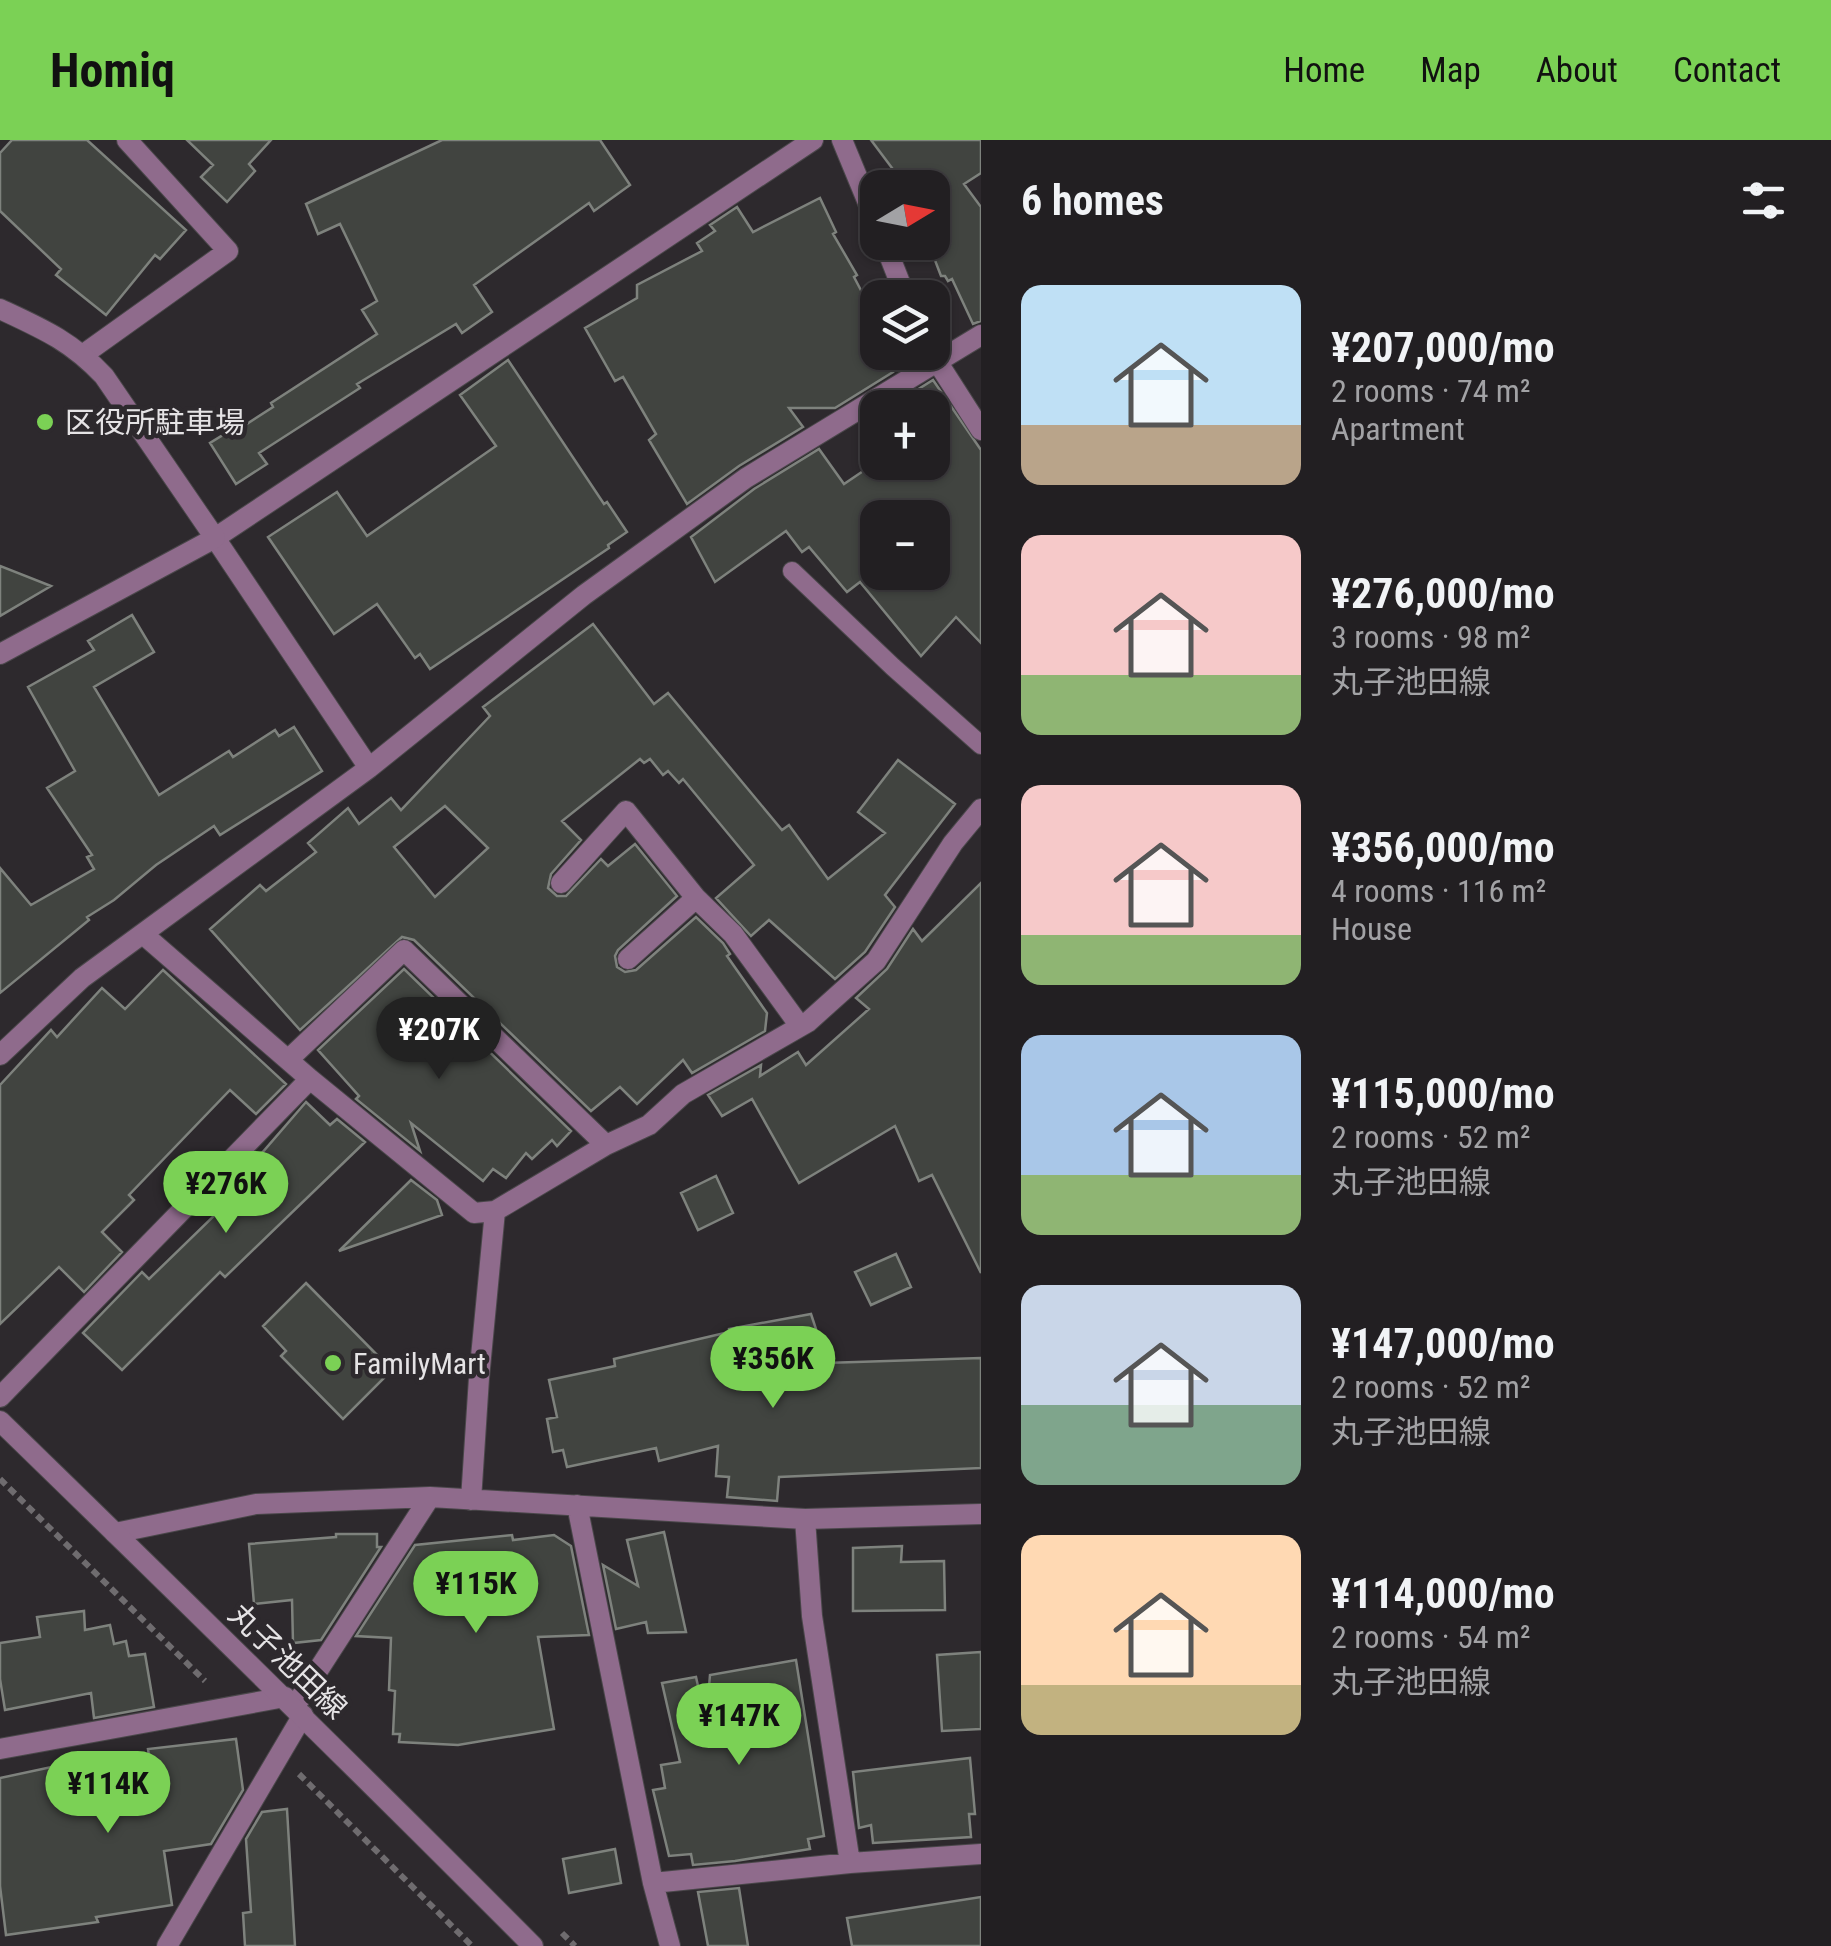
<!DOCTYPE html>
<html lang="en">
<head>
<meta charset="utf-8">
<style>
  body { margin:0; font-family:"Roboto Condensed","Noto Sans JP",sans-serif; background:#2a272a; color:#f1f3f6; height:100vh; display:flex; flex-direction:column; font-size:38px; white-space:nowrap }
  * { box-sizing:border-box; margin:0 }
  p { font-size:32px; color:#a2a2a5 }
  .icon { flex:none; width:55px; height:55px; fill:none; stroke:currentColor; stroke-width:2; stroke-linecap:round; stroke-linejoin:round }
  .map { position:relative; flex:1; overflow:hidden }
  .drawer { display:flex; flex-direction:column; background:#221f22; width:850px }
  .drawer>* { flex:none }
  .needle { width:65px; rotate:80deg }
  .tools { position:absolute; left:860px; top:30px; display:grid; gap:20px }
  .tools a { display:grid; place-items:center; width:90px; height:90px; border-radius:20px; background:#221f22; box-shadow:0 2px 8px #0004,0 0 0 2px #3f3d40; font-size:50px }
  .price { position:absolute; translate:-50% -85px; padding:0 22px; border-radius:35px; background:#7bd155; color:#111; font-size:32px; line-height:65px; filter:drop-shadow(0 2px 5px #0008) }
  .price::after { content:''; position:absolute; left:50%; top:60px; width:30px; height:22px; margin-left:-15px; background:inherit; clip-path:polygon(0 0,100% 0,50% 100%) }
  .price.current { background:#222; color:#fff }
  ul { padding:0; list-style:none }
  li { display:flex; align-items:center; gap:30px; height:250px; padding:0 40px }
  li span { display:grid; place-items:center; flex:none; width:280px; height:200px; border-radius:20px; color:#555 }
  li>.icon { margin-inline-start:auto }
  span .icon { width:120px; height:120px; fill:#fffc; stroke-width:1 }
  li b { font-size:42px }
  h2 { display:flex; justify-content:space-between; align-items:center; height:120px; padding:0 40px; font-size:42px }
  header { display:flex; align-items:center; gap:60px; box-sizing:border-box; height:140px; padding:0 50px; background:#7bd155; color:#111 }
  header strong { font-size:48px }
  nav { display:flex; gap:55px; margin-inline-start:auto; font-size:35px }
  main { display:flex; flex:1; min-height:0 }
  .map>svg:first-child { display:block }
  .building { fill:#414440; stroke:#7e827d; stroke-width:2.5; fill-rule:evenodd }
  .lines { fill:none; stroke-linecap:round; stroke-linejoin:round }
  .service-casing { stroke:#4a474a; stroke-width:20 }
  .minor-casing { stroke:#4a474a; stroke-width:22 }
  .tertiary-casing { stroke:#4a474a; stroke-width:22 }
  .path { stroke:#6f6c6f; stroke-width:6; stroke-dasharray:8 5; stroke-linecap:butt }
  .service { stroke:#8f6b8c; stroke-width:18 }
  .minor { stroke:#8f6b8c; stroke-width:20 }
  .tertiary { stroke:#8f6b8c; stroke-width:20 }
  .poi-dot { fill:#7bd155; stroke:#2d292d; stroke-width:4 }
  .labels { text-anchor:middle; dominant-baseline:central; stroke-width:9; stroke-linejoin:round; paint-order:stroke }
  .poi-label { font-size:30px; fill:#e5e3e5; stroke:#2d292d; text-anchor:start }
  .street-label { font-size:30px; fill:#e5e3e5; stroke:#2d292d }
</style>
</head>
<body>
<header>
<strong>Homiq</strong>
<nav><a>Home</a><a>Map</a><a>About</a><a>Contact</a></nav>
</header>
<main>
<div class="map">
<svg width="981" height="1806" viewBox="0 0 981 1806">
  <rect width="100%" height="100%" fill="#2d292d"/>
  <path class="building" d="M12 0H87L186 90 160 119 155 115 106 175 56 135 61 129 0 71V13Z
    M187 0H271L249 24 255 31 227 62 201 37 213 25Z
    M442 0H600L630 45 594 71 589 63 474 145 492 172 462 193 456 184 357 244 360 248 259 313 267 324 236 344 210 303 241 284 242 287 273 267 271 263 377 194 362 170 377 161 340 84 318 94 306 64Z
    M871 0H981V33L964 44 981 67V181L973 184 952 139 948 141 945 136H941L928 102H949L932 81V48H907Z
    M820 58 836 92 833 94 857 135 854 137 876 179 866 185 878 204V212H882L893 232 835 268H789L803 287 739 326 687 364 649 300 656 294 623 237 615 241 585 188 637 158V145L702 111 697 103 715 91 710 85 737 67 753 92Z
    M508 220 604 364 607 362 627 392 608 405 609 408 430 529 420 514 415 518 377 464 334 494 268 397 337 352 367 396 496 306 460 255Z
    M933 240 981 310V503L956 477 921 516 860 442 847 452 809 407 802 412 786 391 715 442 691 397 754 349 819 309 844 344 878 321 932 322V268H888ZM878 378H932V432H878Z
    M0 426 51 446 0 476Z
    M132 475 154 512 94 547 159 655 229 611 233 617 275 590 279 596 294 587 322 631 220 695 214 686 156 725 114 760 87 777 89 780 0 853V728L31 765 94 729 87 717 92 715 47 648 75 631 28 547 94 510 88 501Z
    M593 484 654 564 668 553 782 690 789 685 828 739 885 693 858 672 898 620 955 664 885 755 895 767 865 812 835 839 769 780 751 796 716 758 754 725 683 639 679 643 668 631 663 635 650 619 644 623 640 619 562 681 581 700 551 734 548 748 557 756H566L601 719 608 726 635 704 677 756 618 810 615 816 617 827 625 832 636 830 696 777 723 803 730 814 727 816 767 873 765 891 692 933 683 920 637 964 620 947 591 971 414 800 402 797 300 890 210 789 260 745 266 751 316 712 308 703 348 668 359 684 391 658 401 670 490 576 483 567ZM445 666 488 708 435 757 394 707Z
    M981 743V1133L932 1035 919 1041 895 986 799 1043 752 959 722 976 708 955 761 925 760 936 798 912 806 925 869 869 856 858 887 829 913 789 922 801Z
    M404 829 571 991 557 1006 552 1000 532 1019 526 1013 506 1038 493 1029 483 1041 411 983 420 1011 356 959 359 956 318 910Z
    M163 830 286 944 256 974 230 950 129 1055 134 1060 102 1092 122 1112 84 1152 59 1127 0 1184V945L51 890 57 897 102 848 125 869Z
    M306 962 330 985 337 979 365 1002 225 1137 220 1132 122 1230 83 1193 142 1132 149 1139 223 1067 232 1076 280 1030 262 1013Z
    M716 1036 733 1073 698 1090 681 1053Z
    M411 1040 437 1060 442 1075 339 1111Z
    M896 1114 911 1147 871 1165 855 1132Z
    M306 1143 392 1230 343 1279 281 1216 286 1211 263 1186Z
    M811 1174 816 1189 732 1226 981 1218V1328L779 1337 777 1361 727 1357 729 1337 716 1336 718 1306 659 1321 656 1308 567 1327 563 1310 553 1312 547 1279 557 1277 549 1240 615 1226 614 1219 729 1192V1189Z
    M664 1392 686 1492 648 1493 646 1482 616 1489 603 1425 638 1446 627 1400Z
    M336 1394H377V1407H381L321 1500 293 1503 292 1460 254 1464 249 1404 336 1397Z
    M512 1395 513 1400 554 1395 571 1406 589 1495 538 1497 554 1589 458 1605 399 1602 400 1594H393L395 1551 389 1550 391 1498 356 1496 415 1405Z
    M902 1406 901 1422 944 1421 945 1470 853 1471V1408Z
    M84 1471 85 1490 110 1485 114 1504 126 1501 129 1516 145 1514 154 1567 94 1578 91 1553 5 1570 0 1539V1503L40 1497 37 1477Z
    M981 1512V1589L942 1591 937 1515Z
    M796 1520 824 1696 808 1699 810 1709 735 1721 693 1725 691 1714 669 1716 653 1650 665 1648 661 1625 680 1622 662 1543 696 1537 706 1582 710 1535Z
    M236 1599 243 1650 211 1704 164 1711 172 1765 96 1777 98 1782 6 1795 0 1746V1638L61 1625 65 1652 152 1637 148 1609Z
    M970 1618 975 1674H969L971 1697 873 1703 871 1685 859 1688 853 1632Z
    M287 1669 295 1806H245L243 1773 251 1772 246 1699 262 1672Z
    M615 1709 621 1743 569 1753 563 1719Z
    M739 1748 748 1806H708L698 1752Z
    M981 1757V1806H852L847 1778Z"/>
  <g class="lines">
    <g class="service-casing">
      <path id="service" d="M792 431 893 527 981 605"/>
    </g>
    <g class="minor-casing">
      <path id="minor" d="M842 0 878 87
        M884 102 906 158
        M931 212 981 290
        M84 214 228 111 127 0
        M369 628 215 398 813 0
        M561 743 626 671 696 758 733 794 800 886
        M144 795 310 939 474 1073 495 1071 606 1005 649 985 683 954 808 882 876 821 953 703 981 669
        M628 819 696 758
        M0 915 82 838 369 628 584 455 746 338 981 195
        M290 918 404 810 606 1005
        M0 1257 310 939
        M471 1360 479 1238 495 1071
        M577 1365 653 1743 670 1806
        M805 1379 812 1476 850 1723
        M115 1393 256 1364 430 1357 805 1379 981 1374
        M295 1566 430 1357
        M0 1609 285 1557
        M653 1743 850 1723 981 1714
        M167 1806 303 1575"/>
    </g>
    <g class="tertiary-casing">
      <path id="tertiary" d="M0 169C43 189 71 201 104 236L215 398 0 514
        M0 1281C179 1455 357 1629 533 1806"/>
    </g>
    <path class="path" d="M0 1339 205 1541
      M299 1634 472 1806
      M562 1793 575 1806"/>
    <use href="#service" class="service"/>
    <use href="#minor" class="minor"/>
    <use href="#tertiary" class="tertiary"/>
  </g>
  <g class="poi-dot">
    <circle cx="45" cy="282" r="10"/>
    <circle cx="333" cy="1223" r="10"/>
  </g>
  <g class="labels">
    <g class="poi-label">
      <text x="65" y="282">区役所駐車場</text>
      <text x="353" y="1223">FamilyMart</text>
    </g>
    <g class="street-label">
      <text transform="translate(288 1521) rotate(44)">丸子池田線</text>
    </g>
  </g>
</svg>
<div class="tools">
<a><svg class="needle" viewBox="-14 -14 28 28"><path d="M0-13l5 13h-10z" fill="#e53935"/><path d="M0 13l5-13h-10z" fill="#a2a2a5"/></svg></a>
<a><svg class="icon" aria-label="layers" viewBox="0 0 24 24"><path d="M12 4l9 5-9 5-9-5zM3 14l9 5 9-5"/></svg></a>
<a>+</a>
<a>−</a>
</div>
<b class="price current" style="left:439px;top:942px">¥207K</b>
<b class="price" style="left:226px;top:1096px">¥276K</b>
<b class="price" style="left:773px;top:1271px">¥356K</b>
<b class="price" style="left:476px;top:1496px">¥115K</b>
<b class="price" style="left:739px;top:1628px">¥147K</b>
<b class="price" style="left:108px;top:1696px">¥114K</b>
</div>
<section class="drawer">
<h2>6 homes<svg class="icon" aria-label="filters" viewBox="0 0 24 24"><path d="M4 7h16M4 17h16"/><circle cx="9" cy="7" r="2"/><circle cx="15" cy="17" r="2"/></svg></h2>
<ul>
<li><span style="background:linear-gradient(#bfe0f5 70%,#b9a48a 0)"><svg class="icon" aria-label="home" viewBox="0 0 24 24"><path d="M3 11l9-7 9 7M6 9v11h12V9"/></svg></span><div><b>¥207,000/mo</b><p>2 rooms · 74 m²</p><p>Apartment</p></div></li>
<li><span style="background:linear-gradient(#f6c9c9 70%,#8fb573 0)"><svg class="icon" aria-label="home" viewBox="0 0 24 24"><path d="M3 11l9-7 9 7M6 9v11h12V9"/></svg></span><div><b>¥276,000/mo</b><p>3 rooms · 98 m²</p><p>丸子池田線</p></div></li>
<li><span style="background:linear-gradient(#f6c9c9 75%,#8fb573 0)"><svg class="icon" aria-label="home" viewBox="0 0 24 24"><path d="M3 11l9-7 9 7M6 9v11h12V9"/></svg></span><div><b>¥356,000/mo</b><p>4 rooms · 116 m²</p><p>House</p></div></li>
<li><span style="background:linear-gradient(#a9c7e8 70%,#8fb573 0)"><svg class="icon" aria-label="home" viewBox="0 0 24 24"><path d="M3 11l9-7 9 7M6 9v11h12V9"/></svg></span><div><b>¥115,000/mo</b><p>2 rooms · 52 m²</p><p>丸子池田線</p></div></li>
<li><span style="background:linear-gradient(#c9d6e8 60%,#7fa58c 0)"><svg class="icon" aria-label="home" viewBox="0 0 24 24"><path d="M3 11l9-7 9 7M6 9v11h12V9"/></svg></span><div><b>¥147,000/mo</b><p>2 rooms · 52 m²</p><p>丸子池田線</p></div></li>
<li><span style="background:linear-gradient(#ffd9b3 75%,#c2b280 0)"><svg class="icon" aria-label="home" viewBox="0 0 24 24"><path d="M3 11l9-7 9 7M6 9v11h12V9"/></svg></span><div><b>¥114,000/mo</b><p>2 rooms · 54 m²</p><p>丸子池田線</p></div></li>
</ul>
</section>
</main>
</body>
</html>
